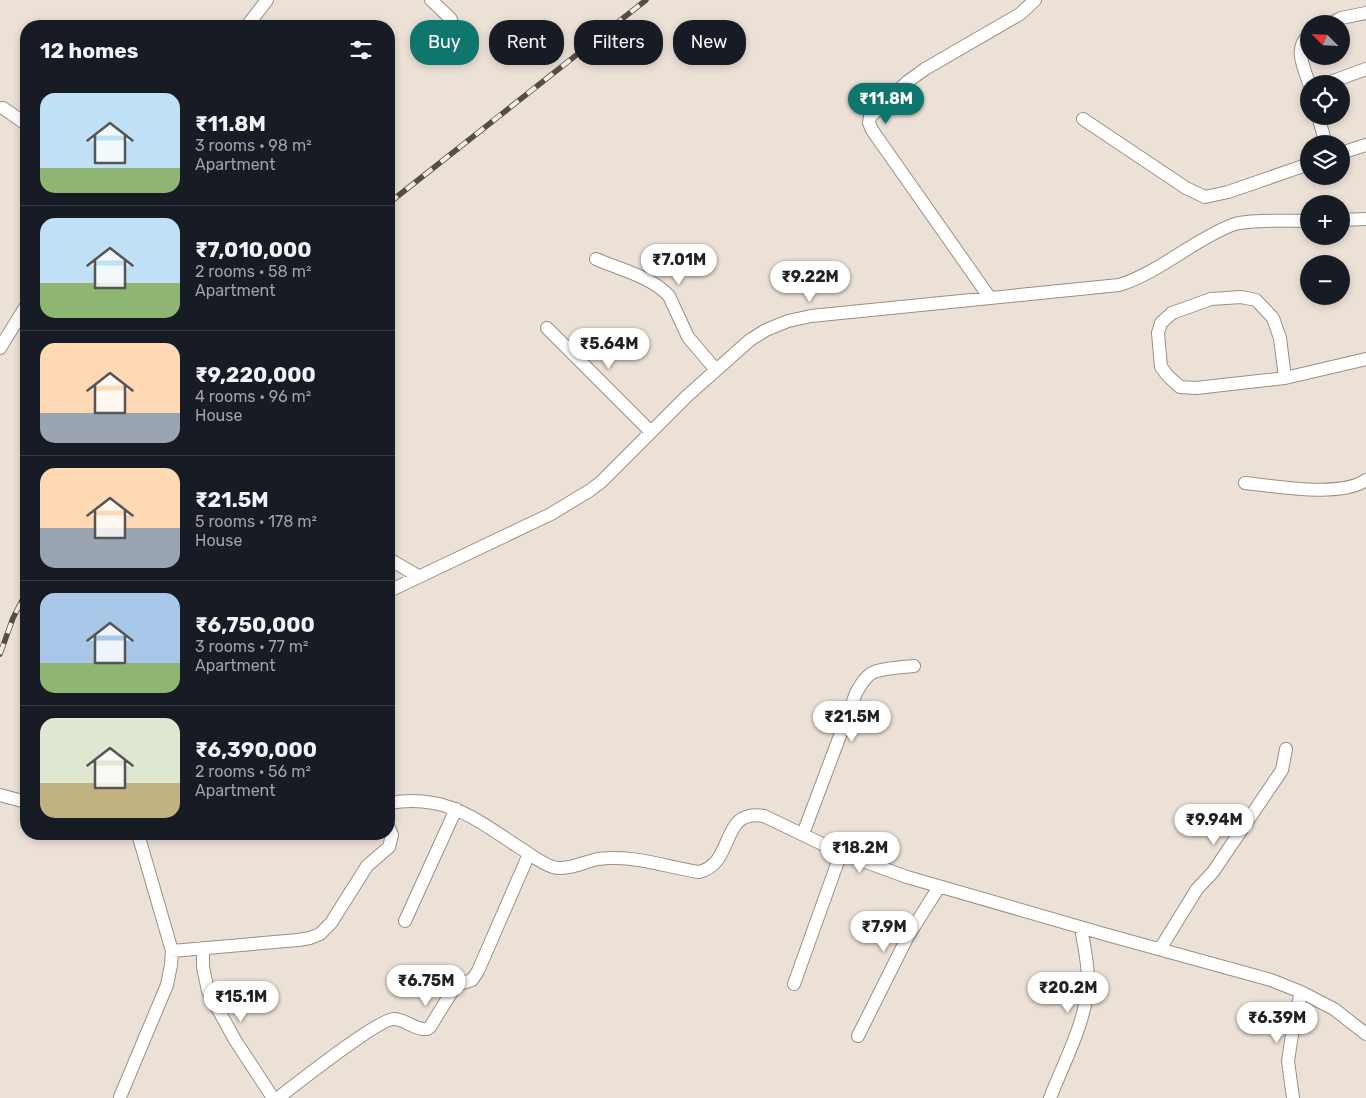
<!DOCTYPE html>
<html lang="en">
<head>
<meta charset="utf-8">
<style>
  body { margin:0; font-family:Rubik,sans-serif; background:#242831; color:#f1f3f6; height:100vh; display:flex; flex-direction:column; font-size:19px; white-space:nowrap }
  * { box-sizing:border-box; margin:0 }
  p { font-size:16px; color:#9ea1a6 }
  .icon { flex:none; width:28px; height:28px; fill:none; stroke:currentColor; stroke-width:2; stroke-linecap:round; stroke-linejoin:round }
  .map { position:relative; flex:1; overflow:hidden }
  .details { position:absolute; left:20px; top:20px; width:375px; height:820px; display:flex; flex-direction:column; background:#171b24; border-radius:20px; box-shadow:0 2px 8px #0003 }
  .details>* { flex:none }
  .hud { position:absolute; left:410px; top:20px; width:475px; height:45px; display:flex; gap:10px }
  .needle { width:32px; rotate:294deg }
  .fabs { position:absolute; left:1300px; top:15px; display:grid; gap:10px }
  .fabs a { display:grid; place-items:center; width:50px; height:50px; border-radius:50%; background:#171b24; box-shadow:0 2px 8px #0003; font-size:25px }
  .price { position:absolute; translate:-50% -42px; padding:0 11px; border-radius:18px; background:#fff; color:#222; font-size:16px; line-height:32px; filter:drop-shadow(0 1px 2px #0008) }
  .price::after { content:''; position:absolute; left:50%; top:30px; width:15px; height:11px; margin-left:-8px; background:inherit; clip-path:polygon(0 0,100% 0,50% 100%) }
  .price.active { background:#0f766e; color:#fff }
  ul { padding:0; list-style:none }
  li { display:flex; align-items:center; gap:15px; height:125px; padding:0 20px }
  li+li { border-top:1px solid #363941 }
  li span { display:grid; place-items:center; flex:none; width:140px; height:100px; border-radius:15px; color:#555 }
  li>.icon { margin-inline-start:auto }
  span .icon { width:60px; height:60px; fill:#fffc; stroke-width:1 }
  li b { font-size:21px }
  h2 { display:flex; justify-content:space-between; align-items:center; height:60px; padding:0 20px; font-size:21px }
  .chip { padding:0 18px; border-radius:20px; background:#171b24; box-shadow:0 2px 8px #0003; font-size:18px; line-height:45px }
  .chip.active { background:#0f766e; color:#fff }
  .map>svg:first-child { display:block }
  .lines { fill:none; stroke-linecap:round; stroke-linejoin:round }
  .minor-casing { stroke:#998f86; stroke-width:14 }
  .minor { stroke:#fff; stroke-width:12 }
  .rail-casing { stroke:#544e49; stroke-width:5.5 }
  .rail { stroke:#f9eee4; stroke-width:4; stroke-dasharray:11; stroke-linecap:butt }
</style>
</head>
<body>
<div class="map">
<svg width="1366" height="1098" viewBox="0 0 1366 1098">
  <rect width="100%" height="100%" fill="#ece1d7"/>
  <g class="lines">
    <g class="minor-casing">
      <path id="minor" d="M431 0 451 19
        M1330 24 1341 18 1366 13
        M247 26 267 0
        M1309 35C1293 49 1304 66 1309 84
        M1325 84 1366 69
        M3 108 26 124
        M1318 116 1326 144
        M1083 119 1186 188 1205 197 1228 192 1309 164
        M1341 153 1366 145
        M1341 220 1366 219
        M596 259C619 269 652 277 669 296L688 337 716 370
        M990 298 872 130 869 123 870 117 907 82 925 69 1020 14 1035 0
        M547 328 651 432
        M0 348 26 306
        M1285 378 1280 338 1273 318 1256 300 1241 297 1211 299 1172 313 1161 323 1158 333 1161 367 1168 376 1180 387 1196 388 1285 378 1366 359
        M1245 483C1275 486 1341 498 1366 480
        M389 559 418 576
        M389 591 551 514 589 491 601 482 687 396 750 340 766 330 788 321 811 316 1119 285C1159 273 1193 240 1232 225 1248 219 1289 221 1309 221
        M0 795 26 802
        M389 803C445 794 473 817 517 846 529 853 540 863 553 867 566 871 584 862 598 859 630 854 667 867 699 872 736 863 719 808 764 816L841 853 907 877 1104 934 1271 980 1301 992 1334 1009 1366 1034
        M803 834 856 693C860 686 866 675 874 672 884 668 903 667 914 666
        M405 921 456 809
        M203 948V967L208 991 235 1040 273 1098
        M1160 949 1197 889 1213 872 1282 770 1286 749
        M172 951 298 940 310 938 320 934 331 923 367 866 389 847 392 835 389 828
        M794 984 841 853
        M858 1036 908 936 939 887
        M120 1097 167 985 171 965 172 951 138 834
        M278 1098C295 1085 378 1019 394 1019 404 1019 413 1028 423 1029H427L430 1027 456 985 472 980 478 971 529 854
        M1050 1098C1064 1062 1085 1024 1088 985 1089 966 1084 946 1081 928
        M1293 1098 1288 1061 1293 1028 1301 992"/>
    </g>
    <use href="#minor" class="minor"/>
    <g class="rail-casing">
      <path id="rail" d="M389 203 646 0
        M0 654 13 618 26 593"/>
    </g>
    <use href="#rail" class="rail"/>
  </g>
</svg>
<div class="fabs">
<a><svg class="needle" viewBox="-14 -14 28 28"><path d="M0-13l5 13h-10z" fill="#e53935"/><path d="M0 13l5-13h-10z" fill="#9ea1a6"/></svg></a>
<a><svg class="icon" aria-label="locate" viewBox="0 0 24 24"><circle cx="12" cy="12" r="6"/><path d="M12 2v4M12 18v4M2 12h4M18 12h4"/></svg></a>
<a><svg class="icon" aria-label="layers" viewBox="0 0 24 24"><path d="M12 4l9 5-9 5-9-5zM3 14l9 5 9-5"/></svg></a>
<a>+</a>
<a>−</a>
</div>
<b class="price active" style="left:886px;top:125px">₹11.8M</b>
<b class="price" style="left:679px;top:286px">₹7.01M</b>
<b class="price" style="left:810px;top:303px">₹9.22M</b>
<b class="price" style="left:609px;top:370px">₹5.64M</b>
<b class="price" style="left:852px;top:743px">₹21.5M</b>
<b class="price" style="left:1214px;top:846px">₹9.94M</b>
<b class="price" style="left:860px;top:874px">₹18.2M</b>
<b class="price" style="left:884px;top:953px">₹7.9M</b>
<b class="price" style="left:426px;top:1007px">₹6.75M</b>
<b class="price" style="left:1068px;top:1014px">₹20.2M</b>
<b class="price" style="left:241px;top:1023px">₹15.1M</b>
<b class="price" style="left:1277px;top:1044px">₹6.39M</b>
<div class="hud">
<a class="chip active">Buy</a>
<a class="chip">Rent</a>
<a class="chip">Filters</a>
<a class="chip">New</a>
</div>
<section class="details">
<h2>12 homes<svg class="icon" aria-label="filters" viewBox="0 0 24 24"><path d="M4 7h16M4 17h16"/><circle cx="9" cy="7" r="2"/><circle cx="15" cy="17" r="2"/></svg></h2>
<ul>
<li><span style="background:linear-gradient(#bfe0f5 75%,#8fb573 0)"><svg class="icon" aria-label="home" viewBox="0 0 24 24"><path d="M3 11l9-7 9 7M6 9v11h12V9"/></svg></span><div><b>₹11.8M</b><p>3 rooms · 98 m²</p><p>Apartment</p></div></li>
<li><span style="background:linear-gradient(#bfe0f5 65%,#8fb573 0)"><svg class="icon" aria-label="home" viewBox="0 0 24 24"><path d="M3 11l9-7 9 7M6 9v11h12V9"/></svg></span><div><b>₹7,010,000</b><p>2 rooms · 58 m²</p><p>Apartment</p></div></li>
<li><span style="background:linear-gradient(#ffd9b3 70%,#9aa5b1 0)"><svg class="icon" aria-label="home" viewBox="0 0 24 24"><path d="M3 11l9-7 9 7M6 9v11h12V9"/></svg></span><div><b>₹9,220,000</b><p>4 rooms · 96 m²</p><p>House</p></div></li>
<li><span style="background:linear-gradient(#ffd9b3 60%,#9aa5b1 0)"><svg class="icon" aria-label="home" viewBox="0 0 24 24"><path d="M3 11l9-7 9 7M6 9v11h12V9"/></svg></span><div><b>₹21.5M</b><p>5 rooms · 178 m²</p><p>House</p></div></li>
<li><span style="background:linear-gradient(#a9c7e8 70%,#8fb573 0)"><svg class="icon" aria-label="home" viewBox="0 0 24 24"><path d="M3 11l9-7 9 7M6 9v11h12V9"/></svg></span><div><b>₹6,750,000</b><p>3 rooms · 77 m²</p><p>Apartment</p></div></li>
<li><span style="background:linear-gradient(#dfe7d0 65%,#c2b280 0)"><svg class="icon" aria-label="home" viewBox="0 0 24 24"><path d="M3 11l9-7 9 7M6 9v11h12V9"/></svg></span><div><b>₹6,390,000</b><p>2 rooms · 56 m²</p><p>Apartment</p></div></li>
</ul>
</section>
</div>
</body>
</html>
